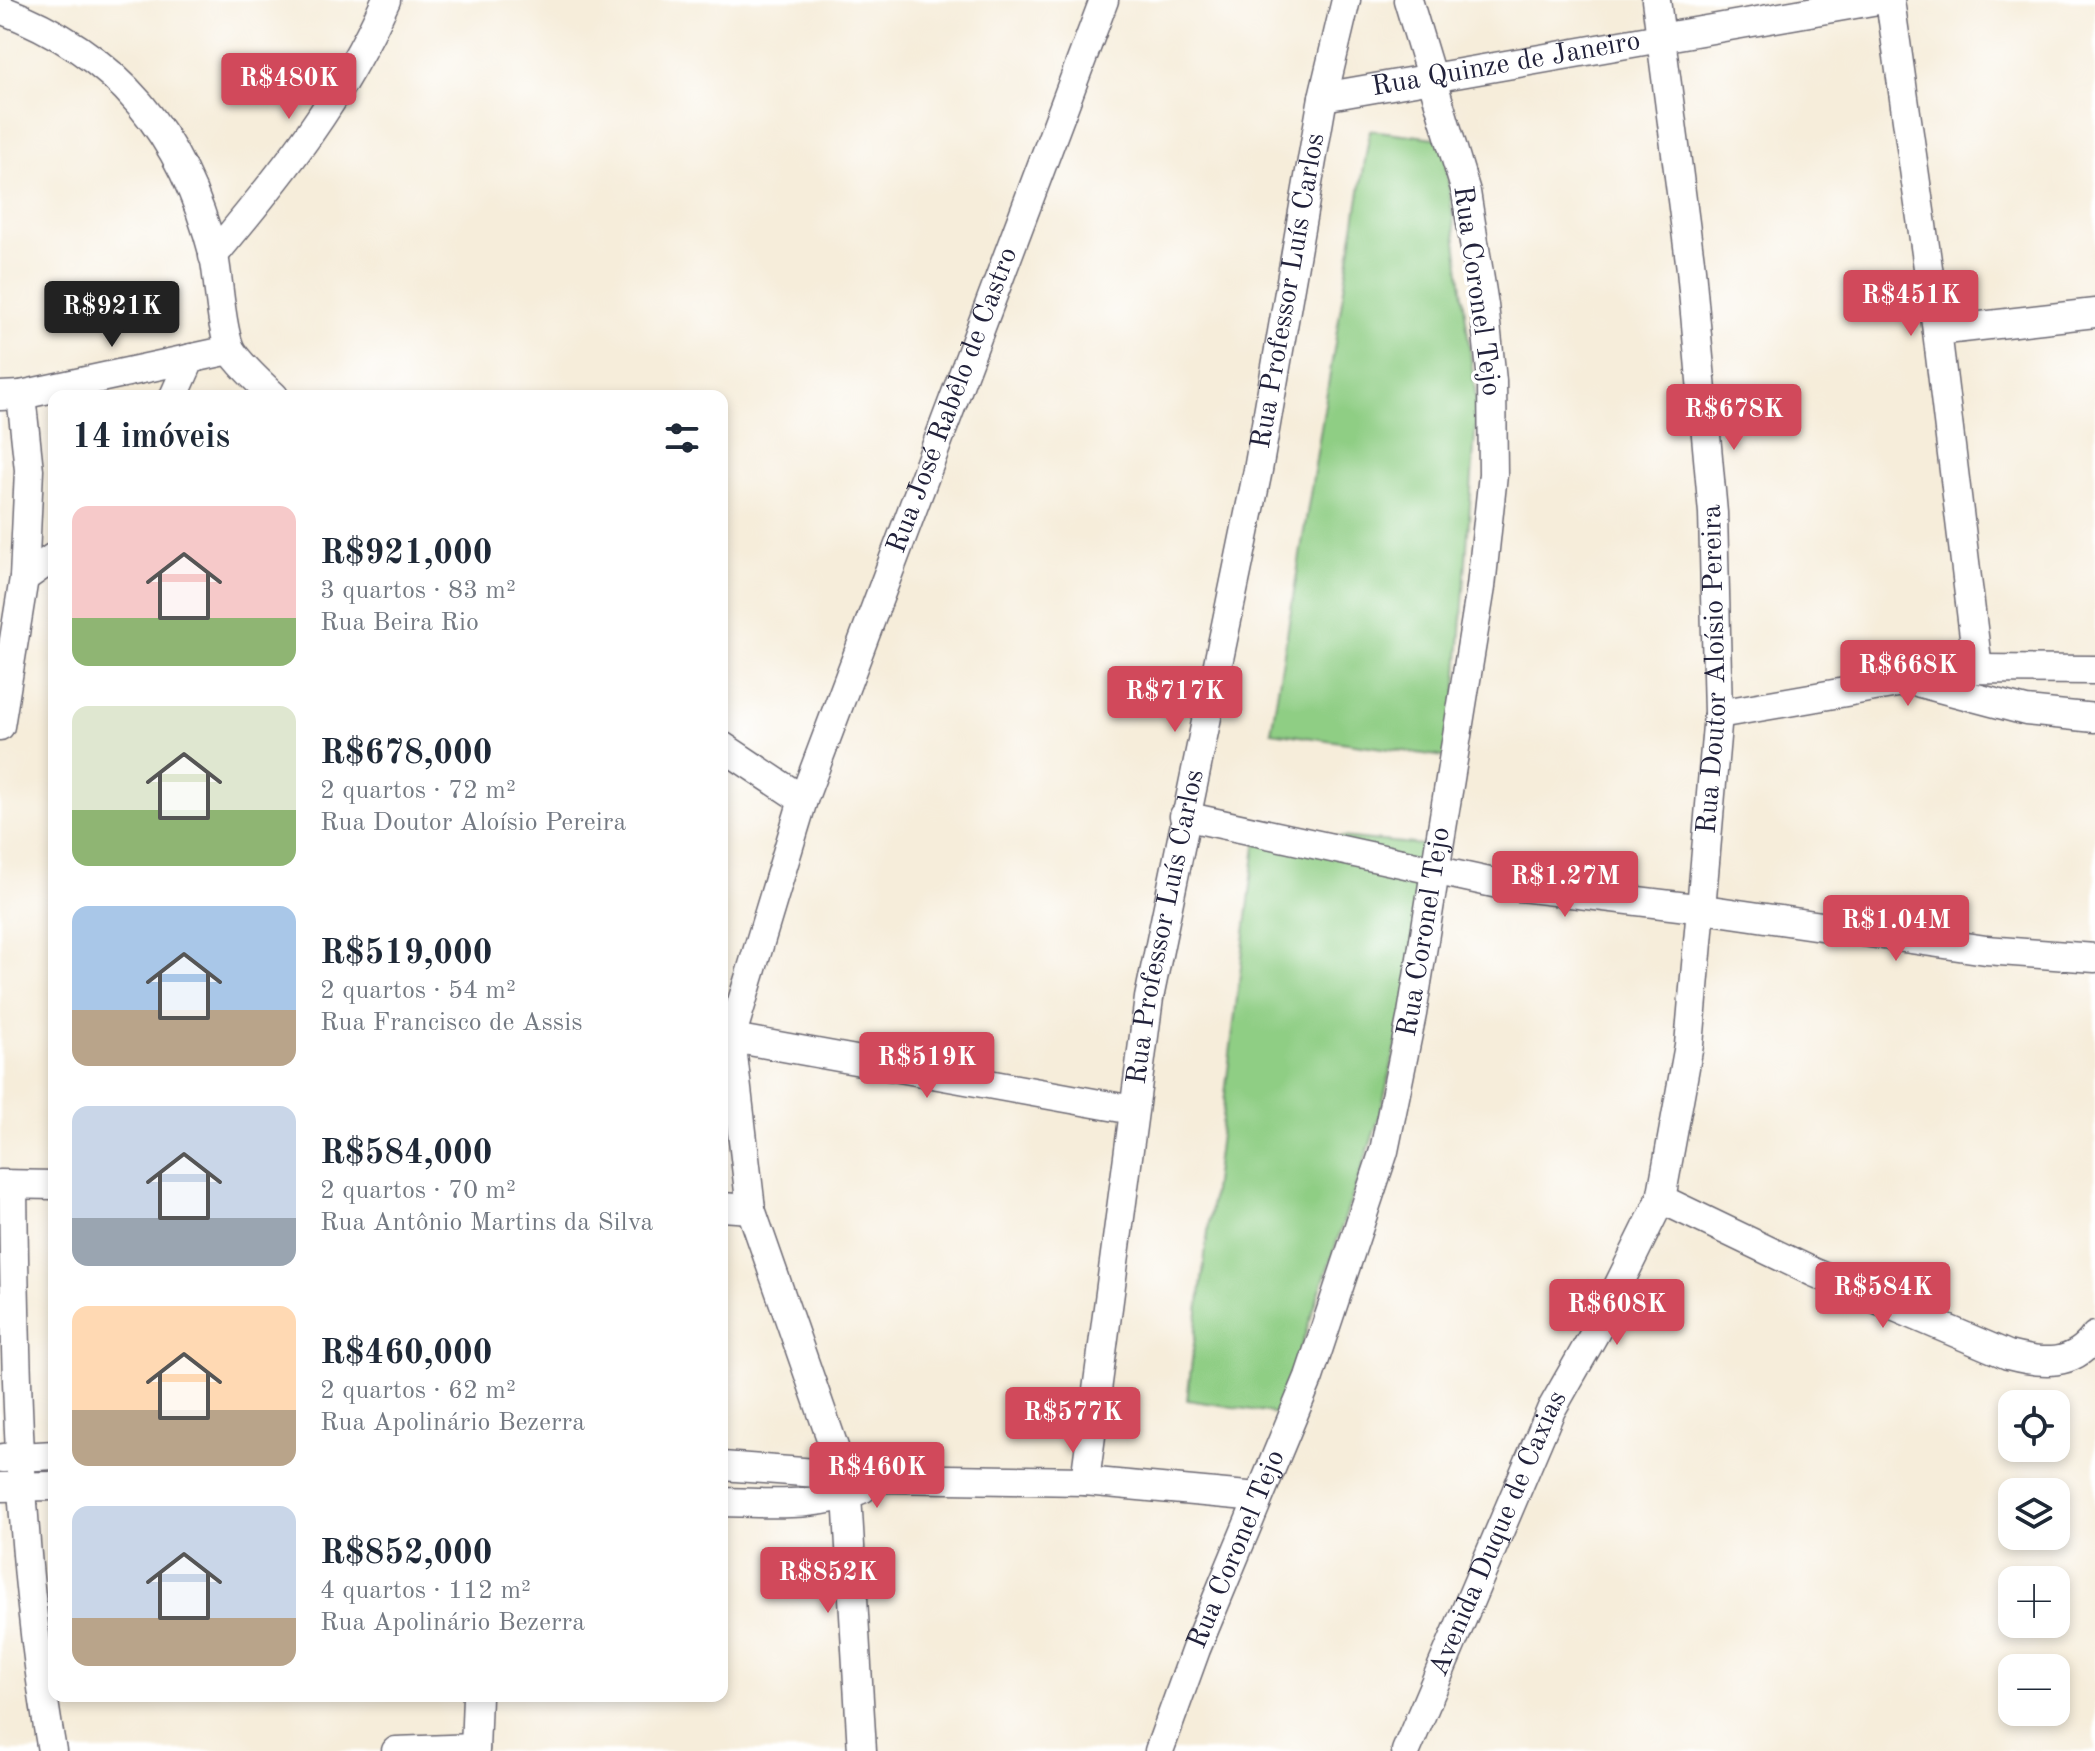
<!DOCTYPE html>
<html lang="pt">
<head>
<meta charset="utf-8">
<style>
  body { margin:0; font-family:"Old Standard TT",serif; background:#f2f2f3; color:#1f2937; height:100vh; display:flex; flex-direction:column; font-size:30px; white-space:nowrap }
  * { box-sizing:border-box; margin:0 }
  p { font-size:26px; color:#747a83 }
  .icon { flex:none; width:44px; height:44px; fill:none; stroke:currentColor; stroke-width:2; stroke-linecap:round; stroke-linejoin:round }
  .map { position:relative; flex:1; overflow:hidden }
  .panel { position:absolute; left:48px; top:390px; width:680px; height:1312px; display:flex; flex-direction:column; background:#fff; border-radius:16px; box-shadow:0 4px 12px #0003 }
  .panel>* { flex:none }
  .controls { position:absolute; left:1998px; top:1390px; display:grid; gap:16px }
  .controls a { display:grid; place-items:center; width:72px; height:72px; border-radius:16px; background:#fff; box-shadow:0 4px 12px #0003; font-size:40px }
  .price { position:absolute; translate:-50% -68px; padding:0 18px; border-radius:8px; background:#d1495b; color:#fff; font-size:26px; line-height:52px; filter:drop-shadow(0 2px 4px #0008) }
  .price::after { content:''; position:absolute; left:50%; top:48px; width:24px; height:18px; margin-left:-12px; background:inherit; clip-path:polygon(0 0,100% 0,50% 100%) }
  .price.current { background:#222; color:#fff }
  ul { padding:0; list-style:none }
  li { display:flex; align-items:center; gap:24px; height:200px; padding:0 24px }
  li span { display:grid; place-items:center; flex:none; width:224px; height:160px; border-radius:16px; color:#555 }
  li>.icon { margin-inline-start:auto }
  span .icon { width:96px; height:96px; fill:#fffc; stroke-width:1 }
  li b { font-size:34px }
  h2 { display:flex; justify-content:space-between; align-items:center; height:96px; padding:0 24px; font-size:34px }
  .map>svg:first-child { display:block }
  .green { fill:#8fce84; stroke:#587860; stroke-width:2 }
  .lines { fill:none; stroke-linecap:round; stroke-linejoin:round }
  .minor-casing { stroke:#6c6973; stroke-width:31 }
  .minor { stroke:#fff; stroke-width:28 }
  .labels { text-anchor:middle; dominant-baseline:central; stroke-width:7; stroke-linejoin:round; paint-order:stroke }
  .street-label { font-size:28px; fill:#22223b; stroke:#fff }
</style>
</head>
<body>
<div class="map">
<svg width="2095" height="1751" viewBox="0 0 2095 1751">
  <rect width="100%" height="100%" fill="#fff"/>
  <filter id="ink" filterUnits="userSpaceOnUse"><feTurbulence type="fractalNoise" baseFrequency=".0125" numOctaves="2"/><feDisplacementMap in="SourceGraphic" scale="16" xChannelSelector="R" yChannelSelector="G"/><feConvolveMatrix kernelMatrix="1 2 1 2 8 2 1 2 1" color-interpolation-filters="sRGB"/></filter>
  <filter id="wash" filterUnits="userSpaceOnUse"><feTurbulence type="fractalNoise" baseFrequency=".006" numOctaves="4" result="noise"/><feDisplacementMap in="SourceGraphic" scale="32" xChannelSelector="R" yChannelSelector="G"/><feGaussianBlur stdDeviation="1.8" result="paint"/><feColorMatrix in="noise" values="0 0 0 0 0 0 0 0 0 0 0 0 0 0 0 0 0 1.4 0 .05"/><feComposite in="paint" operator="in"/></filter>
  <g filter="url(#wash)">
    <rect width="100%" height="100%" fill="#f6edda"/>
    <path class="green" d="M1370 130 1443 139 1477 406 1452 758 1271 732Z
      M1258 829 1443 847 1380 1115 1278 1414 1187 1400Z"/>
  </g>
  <g filter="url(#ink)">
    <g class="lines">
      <g class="minor-casing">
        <g id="minor">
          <path d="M1890 0 1937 331 1978 669"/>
          <path d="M0 9C118 53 183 135 214 256 219 279 221 335 232 352 243 368 260 383 274 396"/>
          <path id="s1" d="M1323 97 1878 0"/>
          <path d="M213 256C282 174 342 99 386 0"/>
          <path d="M1937 331 2095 313"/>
          <path d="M0 396 21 395 230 350"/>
          <path d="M174 396 191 358"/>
          <path d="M24 578 54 557"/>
          <path d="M1920 683 2026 711 2095 718"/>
          <path d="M1718 714 1978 669 2095 670"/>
          <path d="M0 726 24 578 29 470 21 395"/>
          <path d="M722 746 803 800"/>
          <path d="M1184 816 1503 885 1704 909 1986 950 2095 958"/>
          <path d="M722 1036 1133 1110"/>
          <path d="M0 1184 54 1185"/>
          <path d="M13 1185C15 1374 19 1564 52 1751"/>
          <path d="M1661 1199 1813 1272 2008 1355C2042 1364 2073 1367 2095 1336"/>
          <path d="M722 1207 751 1209"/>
          <path d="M3 1458 54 1455"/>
          <path d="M722 1466 884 1478 1085 1481 1258 1497"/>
          <path id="s2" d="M1085 1481 1149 998 1258 470 1323 97 1346 0"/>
          <path d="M0 1487 54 1486"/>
          <path d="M722 1502C767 1503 820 1508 862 1489"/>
          <path d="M396 1751 475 1748"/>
          <path d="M475 1751 477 1696"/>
          <path id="s3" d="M862 1751 847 1495 843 1473 751 1209 731 1038 803 800 1104 0"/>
          <path id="s4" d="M1159 1751 1196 1649 1309 1377 1384 1151 1412 1014 1481 587 1493 474 1492 381 1484 305 1466 192 1408 0"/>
          <path id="s5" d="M1406 1751 1551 1410 1596 1331 1661 1199 1689 1045 1718 714 1713 513 1691 269 1656 0"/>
        </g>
      </g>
      <use href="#minor" class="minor"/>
    </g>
  </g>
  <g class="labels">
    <g class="street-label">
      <text stroke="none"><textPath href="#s1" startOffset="186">Rua Quinze de Janeiro</textPath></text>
      <text stroke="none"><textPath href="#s2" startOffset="1208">Rua Professor Luís Carlos</textPath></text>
      <text transform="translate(1476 291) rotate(82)">Rua Coronel Tejo</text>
      <text stroke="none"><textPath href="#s3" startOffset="1406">Rua José Rabêlo de Castro</textPath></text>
      <text stroke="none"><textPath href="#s5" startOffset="1142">Rua Doutor Aloísio Pereira</textPath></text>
      <text stroke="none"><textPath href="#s2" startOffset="560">Rua Professor Luís Carlos</textPath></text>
      <text stroke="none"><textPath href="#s4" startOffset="864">Rua Coronel Tejo</textPath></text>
      <text stroke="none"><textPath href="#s5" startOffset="236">Avenida Duque de Caxias</textPath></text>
      <text stroke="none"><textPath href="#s4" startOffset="216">Rua Coronel Tejo</textPath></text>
    </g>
  </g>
</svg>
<div class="controls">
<a><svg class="icon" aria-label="locate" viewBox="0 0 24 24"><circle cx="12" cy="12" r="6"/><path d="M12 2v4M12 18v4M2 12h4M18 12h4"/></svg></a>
<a><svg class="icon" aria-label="layers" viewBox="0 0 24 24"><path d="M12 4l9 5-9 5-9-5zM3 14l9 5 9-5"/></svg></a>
<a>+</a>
<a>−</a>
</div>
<b class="price" style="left:289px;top:121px">R$480K</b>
<b class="price" style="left:1911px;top:338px">R$451K</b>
<b class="price current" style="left:112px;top:349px">R$921K</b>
<b class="price" style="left:1734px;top:452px">R$678K</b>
<b class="price" style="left:1908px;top:708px">R$668K</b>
<b class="price" style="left:1175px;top:734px">R$717K</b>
<b class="price" style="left:1565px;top:919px">R$1.27M</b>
<b class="price" style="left:1896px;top:963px">R$1.04M</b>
<b class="price" style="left:927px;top:1100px">R$519K</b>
<b class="price" style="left:1883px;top:1330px">R$584K</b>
<b class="price" style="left:1617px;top:1347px">R$608K</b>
<b class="price" style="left:1073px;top:1455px">R$577K</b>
<b class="price" style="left:877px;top:1510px">R$460K</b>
<b class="price" style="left:828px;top:1615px">R$852K</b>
<section class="panel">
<h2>14 imóveis<svg class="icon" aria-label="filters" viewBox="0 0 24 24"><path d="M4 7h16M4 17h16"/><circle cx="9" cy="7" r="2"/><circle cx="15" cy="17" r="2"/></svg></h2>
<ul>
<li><span style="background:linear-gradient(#f6c9c9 70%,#8fb573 0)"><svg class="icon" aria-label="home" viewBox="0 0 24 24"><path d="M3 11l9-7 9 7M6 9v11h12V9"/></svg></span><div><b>R$921,000</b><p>3 quartos · 83 m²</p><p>Rua Beira Rio</p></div></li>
<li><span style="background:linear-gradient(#dfe7d0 65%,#8fb573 0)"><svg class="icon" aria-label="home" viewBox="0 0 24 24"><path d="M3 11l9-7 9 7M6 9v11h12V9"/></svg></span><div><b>R$678,000</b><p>2 quartos · 72 m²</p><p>Rua Doutor Aloísio Pereira</p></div></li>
<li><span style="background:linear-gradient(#a9c7e8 65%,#b9a48a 0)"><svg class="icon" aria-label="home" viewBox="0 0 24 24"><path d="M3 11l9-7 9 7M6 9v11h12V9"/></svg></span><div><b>R$519,000</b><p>2 quartos · 54 m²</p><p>Rua Francisco de Assis</p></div></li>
<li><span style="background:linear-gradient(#c9d6e8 70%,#9aa5b1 0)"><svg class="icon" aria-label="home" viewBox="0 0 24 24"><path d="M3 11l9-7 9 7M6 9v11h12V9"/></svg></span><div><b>R$584,000</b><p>2 quartos · 70 m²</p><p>Rua Antônio Martins da Silva</p></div></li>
<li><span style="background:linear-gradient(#ffd9b3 65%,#b9a48a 0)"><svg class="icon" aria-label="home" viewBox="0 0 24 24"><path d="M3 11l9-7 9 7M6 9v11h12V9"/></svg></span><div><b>R$460,000</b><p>2 quartos · 62 m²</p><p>Rua Apolinário Bezerra</p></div></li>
<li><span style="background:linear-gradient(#c9d6e8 70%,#b9a48a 0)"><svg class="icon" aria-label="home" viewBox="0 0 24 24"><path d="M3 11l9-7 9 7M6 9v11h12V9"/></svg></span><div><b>R$852,000</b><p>4 quartos · 112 m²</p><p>Rua Apolinário Bezerra</p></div></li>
</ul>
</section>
</div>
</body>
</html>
